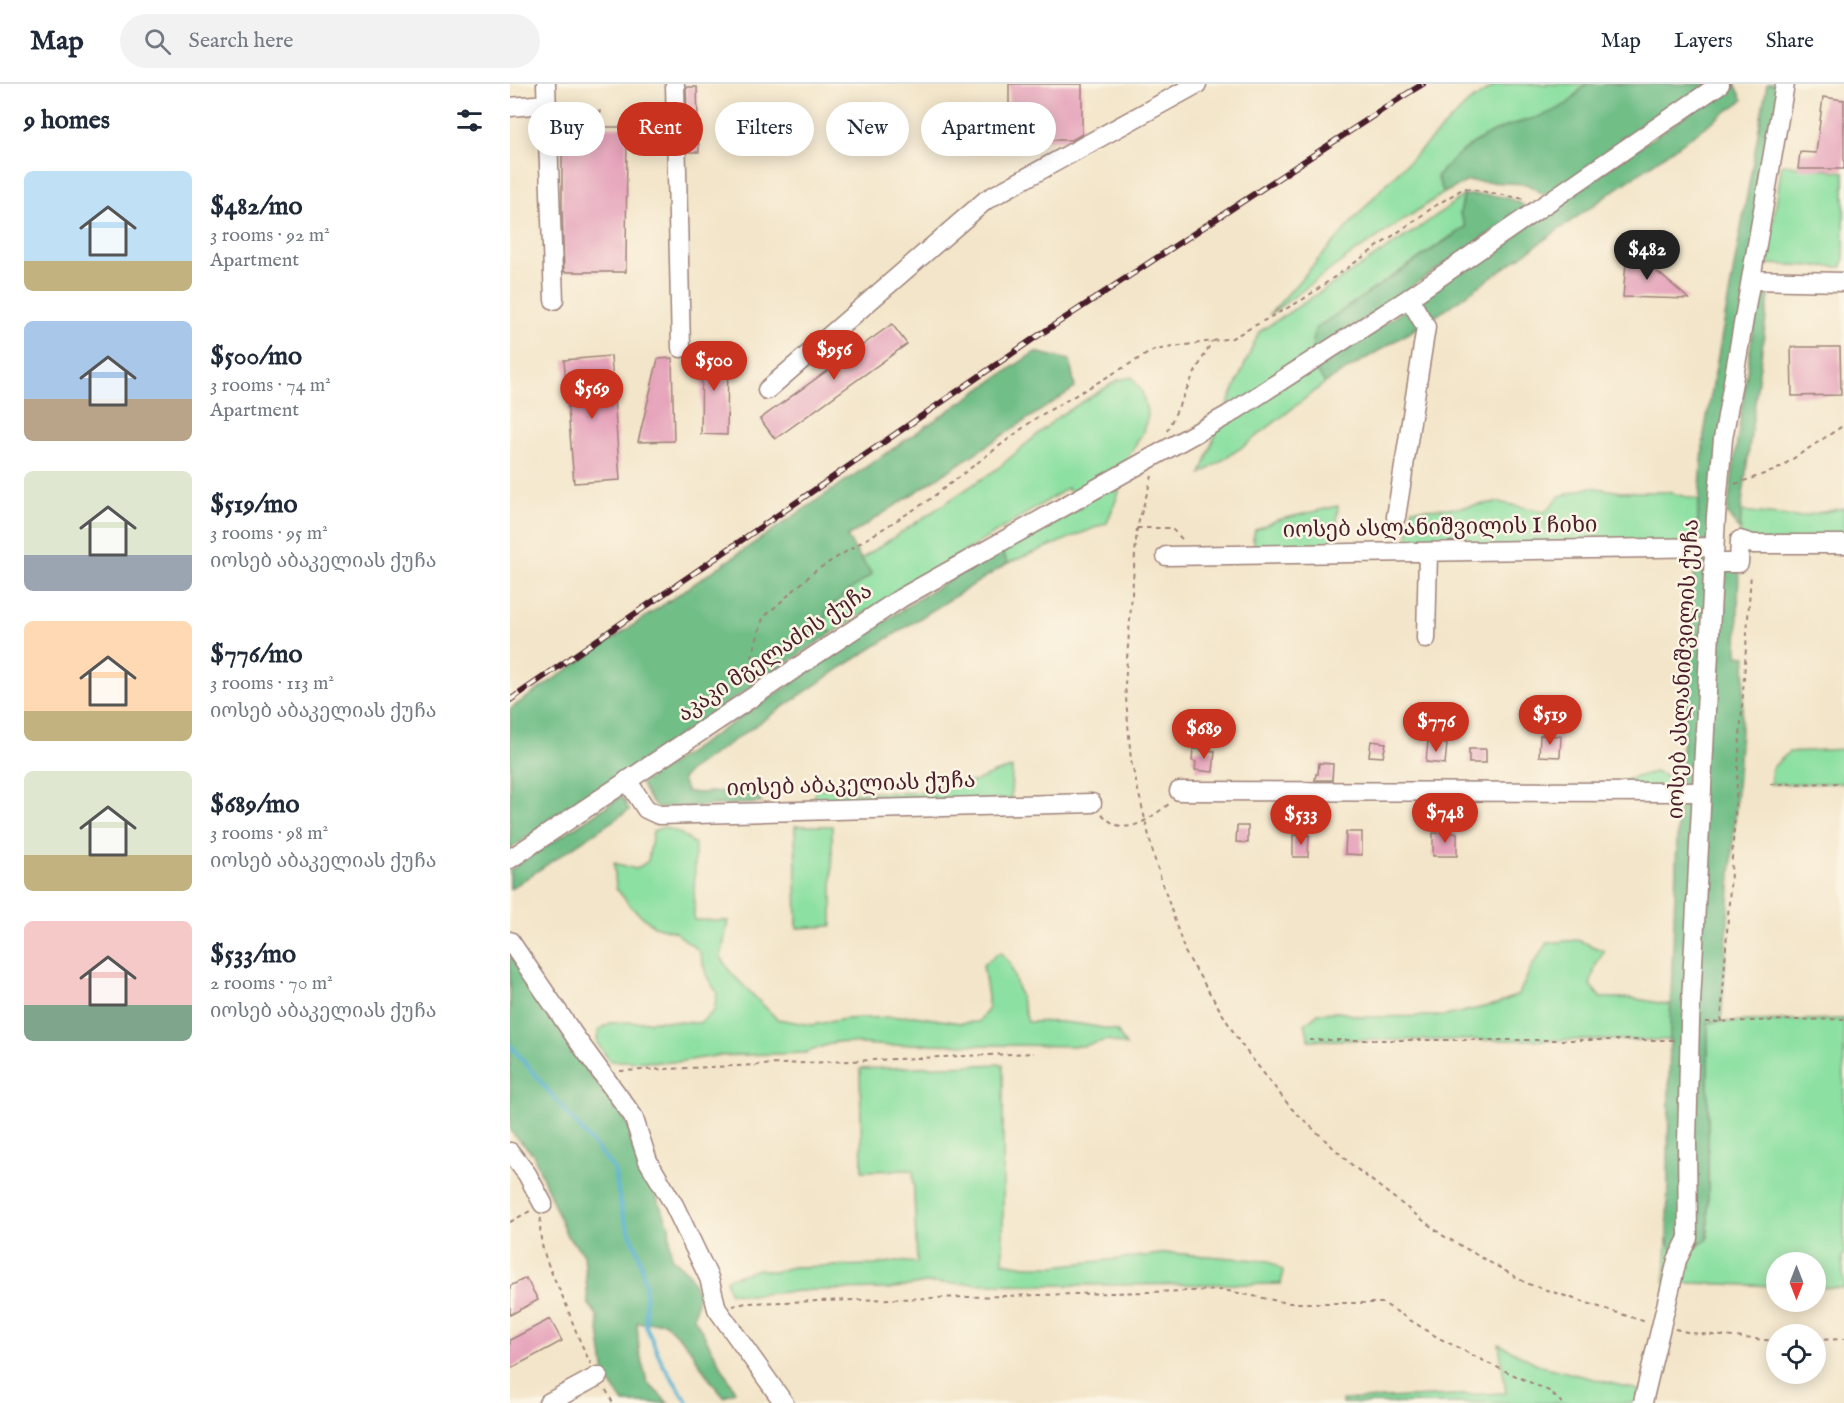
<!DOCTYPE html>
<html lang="en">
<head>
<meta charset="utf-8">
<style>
  body { margin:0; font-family:"IM FELL English","Noto Serif Georgian",serif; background:#f2f2f3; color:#1f2937; height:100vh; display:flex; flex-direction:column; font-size:22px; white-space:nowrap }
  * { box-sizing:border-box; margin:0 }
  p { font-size:20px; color:#747a83 }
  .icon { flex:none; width:33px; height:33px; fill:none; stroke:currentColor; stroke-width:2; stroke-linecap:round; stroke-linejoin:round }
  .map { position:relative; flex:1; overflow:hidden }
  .sheet { display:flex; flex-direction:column; background:#fff; width:510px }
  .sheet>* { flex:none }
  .guide { position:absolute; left:18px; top:18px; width:570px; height:54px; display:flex; gap:12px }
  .needle { width:39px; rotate:180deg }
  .tools { position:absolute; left:1256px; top:1168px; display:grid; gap:12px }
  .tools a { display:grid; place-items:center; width:60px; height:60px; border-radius:50%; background:#fff; box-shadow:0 3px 15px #0003; font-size:30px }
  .price { position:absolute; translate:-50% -51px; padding:0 14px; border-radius:21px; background:#c8321e; color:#fff; font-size:20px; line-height:39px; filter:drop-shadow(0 2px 3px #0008) }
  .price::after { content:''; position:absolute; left:50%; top:36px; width:18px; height:14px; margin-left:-9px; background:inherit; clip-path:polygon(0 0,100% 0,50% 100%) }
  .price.on { background:#222; color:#fff }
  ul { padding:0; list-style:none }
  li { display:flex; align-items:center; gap:18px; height:150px; padding:0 24px }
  li span { display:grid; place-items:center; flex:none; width:168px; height:120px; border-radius:9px; color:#555 }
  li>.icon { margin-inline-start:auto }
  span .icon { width:72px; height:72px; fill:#fffc; stroke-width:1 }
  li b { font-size:26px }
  h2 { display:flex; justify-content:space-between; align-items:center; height:72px; padding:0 24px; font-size:26px }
  .tag { padding:0 21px; border-radius:27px; background:#fff; box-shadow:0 3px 15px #0003; font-size:21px; line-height:54px }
  .tag.on { background:#c8321e; color:#fff }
  header { display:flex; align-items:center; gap:36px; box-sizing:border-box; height:84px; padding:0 30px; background:#fff; border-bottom:2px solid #e0e1e3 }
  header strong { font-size:28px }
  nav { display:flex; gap:33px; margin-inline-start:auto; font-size:21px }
  .search { width:420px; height:54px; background:#f2f2f3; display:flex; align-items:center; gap:15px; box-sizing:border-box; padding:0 21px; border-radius:33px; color:#747a83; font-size:22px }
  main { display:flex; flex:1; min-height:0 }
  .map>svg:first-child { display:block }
  .green { fill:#8ce0a1; stroke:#6b8066; stroke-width:1.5 }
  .forest { fill:#71be87; stroke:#5e6e59; stroke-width:1.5 }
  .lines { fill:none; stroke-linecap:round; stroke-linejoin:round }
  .stream { stroke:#54b1d2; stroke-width:4 }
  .building { fill:#e5a1ba }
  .minor-casing { stroke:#9e827a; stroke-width:21 }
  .path { stroke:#9e827a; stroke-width:2; stroke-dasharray:4.5 4.5; stroke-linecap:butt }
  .minor { stroke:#fff; stroke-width:18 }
  .rail-casing { stroke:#4a1f2b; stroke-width:6 }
  .rail { stroke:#fcf5e5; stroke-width:4; stroke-dasharray:11; stroke-linecap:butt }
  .minor-bridge-casing { stroke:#9e827a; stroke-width:21; stroke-linecap:butt }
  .minor-bridge { stroke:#fff; stroke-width:18 }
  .labels { text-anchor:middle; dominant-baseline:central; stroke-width:5; stroke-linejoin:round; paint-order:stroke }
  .street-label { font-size:22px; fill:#4a1f2b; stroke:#fcf5e5 }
</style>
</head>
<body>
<header>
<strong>Map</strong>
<div class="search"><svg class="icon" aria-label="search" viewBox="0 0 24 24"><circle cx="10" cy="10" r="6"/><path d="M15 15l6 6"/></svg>Search here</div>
<nav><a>Map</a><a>Layers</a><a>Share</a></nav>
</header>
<main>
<section class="sheet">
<h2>9 homes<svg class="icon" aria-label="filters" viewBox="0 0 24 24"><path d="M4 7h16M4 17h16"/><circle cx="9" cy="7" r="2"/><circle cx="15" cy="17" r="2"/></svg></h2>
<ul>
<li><span style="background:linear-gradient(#bfe0f5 75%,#c2b280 0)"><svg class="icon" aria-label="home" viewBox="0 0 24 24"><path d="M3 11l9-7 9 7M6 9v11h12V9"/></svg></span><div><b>$482/mo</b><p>3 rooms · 92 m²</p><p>Apartment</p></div></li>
<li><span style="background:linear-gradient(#a9c7e8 65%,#b9a48a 0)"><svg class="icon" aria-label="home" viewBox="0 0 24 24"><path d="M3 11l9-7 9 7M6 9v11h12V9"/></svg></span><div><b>$500/mo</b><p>3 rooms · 74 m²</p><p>Apartment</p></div></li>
<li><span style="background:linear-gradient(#dfe7d0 70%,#9aa5b1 0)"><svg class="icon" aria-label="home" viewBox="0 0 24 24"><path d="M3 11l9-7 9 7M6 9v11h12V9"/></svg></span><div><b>$519/mo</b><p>3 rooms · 95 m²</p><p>იოსებ აბაკელიას ქუჩა</p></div></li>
<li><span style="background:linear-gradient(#ffd9b3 75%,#c2b280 0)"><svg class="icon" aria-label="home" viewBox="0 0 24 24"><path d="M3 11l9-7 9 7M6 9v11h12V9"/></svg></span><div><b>$776/mo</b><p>3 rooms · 113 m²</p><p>იოსებ აბაკელიას ქუჩა</p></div></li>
<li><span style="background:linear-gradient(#dfe7d0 70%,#c2b280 0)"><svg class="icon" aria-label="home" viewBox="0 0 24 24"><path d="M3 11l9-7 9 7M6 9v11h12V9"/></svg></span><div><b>$689/mo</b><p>3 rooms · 98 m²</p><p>იოსებ აბაკელიას ქუჩა</p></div></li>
<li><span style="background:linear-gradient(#f6c9c9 70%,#7fa58c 0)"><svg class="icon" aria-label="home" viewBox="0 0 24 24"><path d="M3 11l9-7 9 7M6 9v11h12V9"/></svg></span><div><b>$533/mo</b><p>2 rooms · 70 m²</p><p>იოსებ აბაკელიას ქუჩა</p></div></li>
</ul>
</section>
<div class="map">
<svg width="1334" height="1319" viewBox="0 0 1334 1319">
  <rect width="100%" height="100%" fill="#fcf5e5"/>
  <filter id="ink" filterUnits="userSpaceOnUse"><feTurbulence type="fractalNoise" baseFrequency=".0167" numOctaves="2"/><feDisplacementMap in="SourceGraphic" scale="12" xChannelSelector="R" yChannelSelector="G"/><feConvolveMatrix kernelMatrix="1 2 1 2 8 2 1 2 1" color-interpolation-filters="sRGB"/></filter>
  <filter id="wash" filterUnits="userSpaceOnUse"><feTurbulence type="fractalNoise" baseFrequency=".008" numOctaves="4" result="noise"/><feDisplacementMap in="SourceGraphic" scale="24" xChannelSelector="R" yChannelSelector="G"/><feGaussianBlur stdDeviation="1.35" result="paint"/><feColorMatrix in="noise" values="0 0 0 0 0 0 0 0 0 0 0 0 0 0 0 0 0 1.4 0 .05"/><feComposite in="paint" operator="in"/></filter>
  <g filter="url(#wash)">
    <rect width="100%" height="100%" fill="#f3e5c9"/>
    <path class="green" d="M987 0H1077C1069 5 1065 14 1058 19 1040 32 1013 36 993 44 968 54 943 71 927 93L934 109 839 172 759 231 873 103 958 19Z
      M1272 80 1334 88V173L1332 183 1257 180Z
      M954 111 950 130 956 142 805 245 800 278 815 299 734 362 691 390 711 335 749 248 912 142Z
      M622 293 632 308 638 332 632 350 616 377 608 411 597 439 498 479 490 466 571 424 558 404 322 549 316 544V527L336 509 362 490 351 475 487 385 549 332 608 296Z
      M1081 403 1111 408H1157L1189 416 1186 464 896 468 902 425 946 424 988 418 1035 428 1050 412Z
      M828 422 824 469 747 470 743 455 745 446 767 436Z
      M1334 424V460L1230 456 1231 427 1288 433Z
      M1334 665V699L1260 700 1262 684 1279 668Z
      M502 684 501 715 303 721 305 705 317 704 333 708 407 709 446 698H464L484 689Z
      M1144 688 1170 697 1169 708H1093L1118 695Z
      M285 742H322V842L287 844Z
      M153 743 168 748 185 760 184 836 218 837 211 873 221 889 267 935 302 941 335 935 404 932 450 939 468 938 478 926V913L473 881 490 868 500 879 518 938C549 936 577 940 607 947L616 962 598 956 572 962 402 960 381 962 325 958 295 969 205 972 167 978 100 977 87 959 88 947 100 939 149 937 189 939 204 927 207 909 197 893 189 867 165 848 144 842 122 824 106 804 104 779 126 785 138 777 143 747Z
      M1068 856 1094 867 1086 881 1080 901 1091 914H1121L1161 921 1160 956H799L795 940 808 929 829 928 853 933 935 932 987 920 1009 910 1022 882 1037 859Z
      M1334 935V1171L1332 1172 1334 1204 1305 1203V1179H1266V1202L1154 1198 1156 1184 1157 1155 1167 1176 1198 1155V938Z
      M493 980V1178L515 1182H544L660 1169 759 1177 773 1187 771 1200 545 1201 416 1199 379 1205 304 1206 237 1211 219 1208 216 1195 249 1185 264 1188 283 1183 365 1181 387 1177 407 1179 403 1086 352 1087 350 985Z
      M989 1260 1031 1282 1129 1306 1127 1319H832V1316L996 1309Z"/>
    <path class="forest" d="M1077 0H1199L1036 112 1017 100 958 97 934 109 927 93C943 71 968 54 993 44 1013 36 1040 32 1058 19 1065 14 1069 5 1077 0Z
      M1222 0H1225L1233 16 922 235 910 213Z
      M1257 0H1273L1198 458H1186L1194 350Z
      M954 111C976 111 999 109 1017 124L801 271 805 245 956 143 950 130Z
      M1248 211H1259L1231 427 1230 447 1217 429Z
      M899 223 910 242 815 299 806 286Z
      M525 268 560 276 565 304 337 453 351 475 362 490 336 509 316 527V544L322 549 0 765V625Z
      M1186 464 1204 479H1229L1227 571 1236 572 1211 938 1198 939V1155L1167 1176 1157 1155 1160 938 1169 708Z
      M490 466 498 479 332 583 180 686 172 695 176 707 187 709 245 705 252 719 148 724 139 715 131 700 416 510Z
      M112 712 119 726 0 805V786Z
      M0 871 79 990 116 1036 128 1073 159 1141 161 1173 179 1189 188 1210 184 1233 225 1307 214 1313 202 1299 178 1262 154 1238 127 1239 129 1266 137 1298 158 1319H114L95 1291 87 1231 78 1219 74 1170 57 1152 23 1070 0 1047Z"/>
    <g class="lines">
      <path class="stream" d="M0 961 104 1085 112 1129 128 1168 135 1199 136 1242 152 1279 178 1319"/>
    </g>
    <g id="blocks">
      <path class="building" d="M499 0H572V50L562 56H499Z
        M176 3H187L189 68H178Z
        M1313 13 1334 16V85H1288L1290 68 1306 69Z
        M52 27H90V43H117L116 188H54L52 125Z
        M1117 167 1124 168 1179 215 1113 213Z
        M382 240 397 260 265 355 250 335Z
        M1281 263H1330L1331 311 1282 312Z
        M192 266 218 267 217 351 191 350Z
        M101 272 110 396 64 399 54 276Z
        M162 274 164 357 128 358 148 275Z
        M1030 651 1051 652 1050 673 1029 672Z
        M861 657 876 659 873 673 859 672Z
        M918 657 937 660 935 680 916 678Z
        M683 665 705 667 703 688 685 686 686 678 682 677Z
        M959 665H976V679H959Z
        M809 679 823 680 822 696H805L806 690H808Z
        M727 742H738V759L726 758Z
        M836 748H852V771L835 770Z
        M923 749H947V772H923Z
        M783 751H799L798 773H783Z
        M16 1194 28 1216 0 1231V1202Z
        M40 1235 52 1257 0 1285V1256Z"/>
    </g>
  </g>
  <g filter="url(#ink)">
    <use href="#blocks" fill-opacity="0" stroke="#9e827a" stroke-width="1.5"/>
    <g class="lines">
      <g class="minor-casing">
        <path id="minor" d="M36 0 44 216
          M165 0 171 264
          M0 23 36 20
          M1241 196 1334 198
          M257 306 476 116 687 0
          M718 331 899 214 1210 0
          M886 433 916 243 899 214
          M656 472 1204 463
          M1203 479H1229L1230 456 1243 460H1334
          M916 555 918 468
          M117 696 136 725 149 731 582 719
          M669 707 1192 708
          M0 775 391 514 564 417
          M0 857 66 954 123 1032 138 1077 164 1121 199 1194 207 1225 274 1319
          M0 1068 17 1090 33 1120
          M1167 1176 1178 1154 1177 1058 1180 938 1206 432 1213 355 1275 0
          M38 1319 88 1292"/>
      </g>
      <path class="path" d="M657 347 682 294 702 257
        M642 392 627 444 615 601 621 677 644 773 675 868 730 959 781 1024 843 1082 932 1151 1018 1200 1136 1238
        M1225 400 1266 386 1334 341
        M627 444H661L673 456
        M246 591 242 572 253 534 305 487 416 418 526 334 644 266 722 254 792 216 925 122 954 104 1015 115
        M1260 700 1334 699
        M592 730C615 756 637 736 659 720
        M1195 938 1334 935
        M1211 938 1241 489
        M799 956H1165
        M110 987 524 969
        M31 1134C26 1166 46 1195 57 1223 64 1243 71 1261 81 1280
        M0 1138 20 1127
        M222 1222 237 1219 713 1206 778 1219H873L927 1253 980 1280 1039 1307 1052 1319
        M1165 1245 1181 1249 1266 1257
        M1305 1256 1334 1255
        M96 1306 103 1319"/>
      <use href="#minor" class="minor"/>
      <g class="rail-casing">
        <path id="rail" d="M0 616 523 255 895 11 913 0"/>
      </g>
      <use href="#rail" class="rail"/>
      <g class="minor-bridge-casing">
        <path id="minor-bridge" d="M564 417 718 331
          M1133 1318 1167 1176"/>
      </g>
      <use href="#minor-bridge" class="minor-bridge"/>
    </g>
  </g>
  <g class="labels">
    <g class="street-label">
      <text transform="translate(930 444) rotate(-1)">იოსებ ასლანიშვილის I ჩიხი</text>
      <text transform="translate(265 569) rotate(-34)">აკაკი მგელაძის ქუჩა</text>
      <text transform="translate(1174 585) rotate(-87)">იოსებ ასლანიშვილის ქუჩა</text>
      <text transform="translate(341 701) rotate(-2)">იოსებ აბაკელიას ქუჩა</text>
    </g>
  </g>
</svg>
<div class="tools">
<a><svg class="needle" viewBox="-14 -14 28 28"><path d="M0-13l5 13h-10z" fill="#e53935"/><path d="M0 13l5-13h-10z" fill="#747a83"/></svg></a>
<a><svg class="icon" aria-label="locate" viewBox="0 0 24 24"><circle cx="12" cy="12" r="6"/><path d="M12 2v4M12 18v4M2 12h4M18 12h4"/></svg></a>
</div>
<b class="price on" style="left:1137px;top:197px">$482</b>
<b class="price" style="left:324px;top:297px">$956</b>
<b class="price" style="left:204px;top:308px">$500</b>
<b class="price" style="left:82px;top:336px">$569</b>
<b class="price" style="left:1040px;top:662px">$519</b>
<b class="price" style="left:926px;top:669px">$776</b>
<b class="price" style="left:694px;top:676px">$689</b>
<b class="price" style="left:935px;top:760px">$748</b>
<b class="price" style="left:791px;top:762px">$533</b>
<div class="guide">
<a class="tag">Buy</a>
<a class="tag on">Rent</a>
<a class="tag">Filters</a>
<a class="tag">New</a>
<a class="tag">Apartment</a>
</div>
</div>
</main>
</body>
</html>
